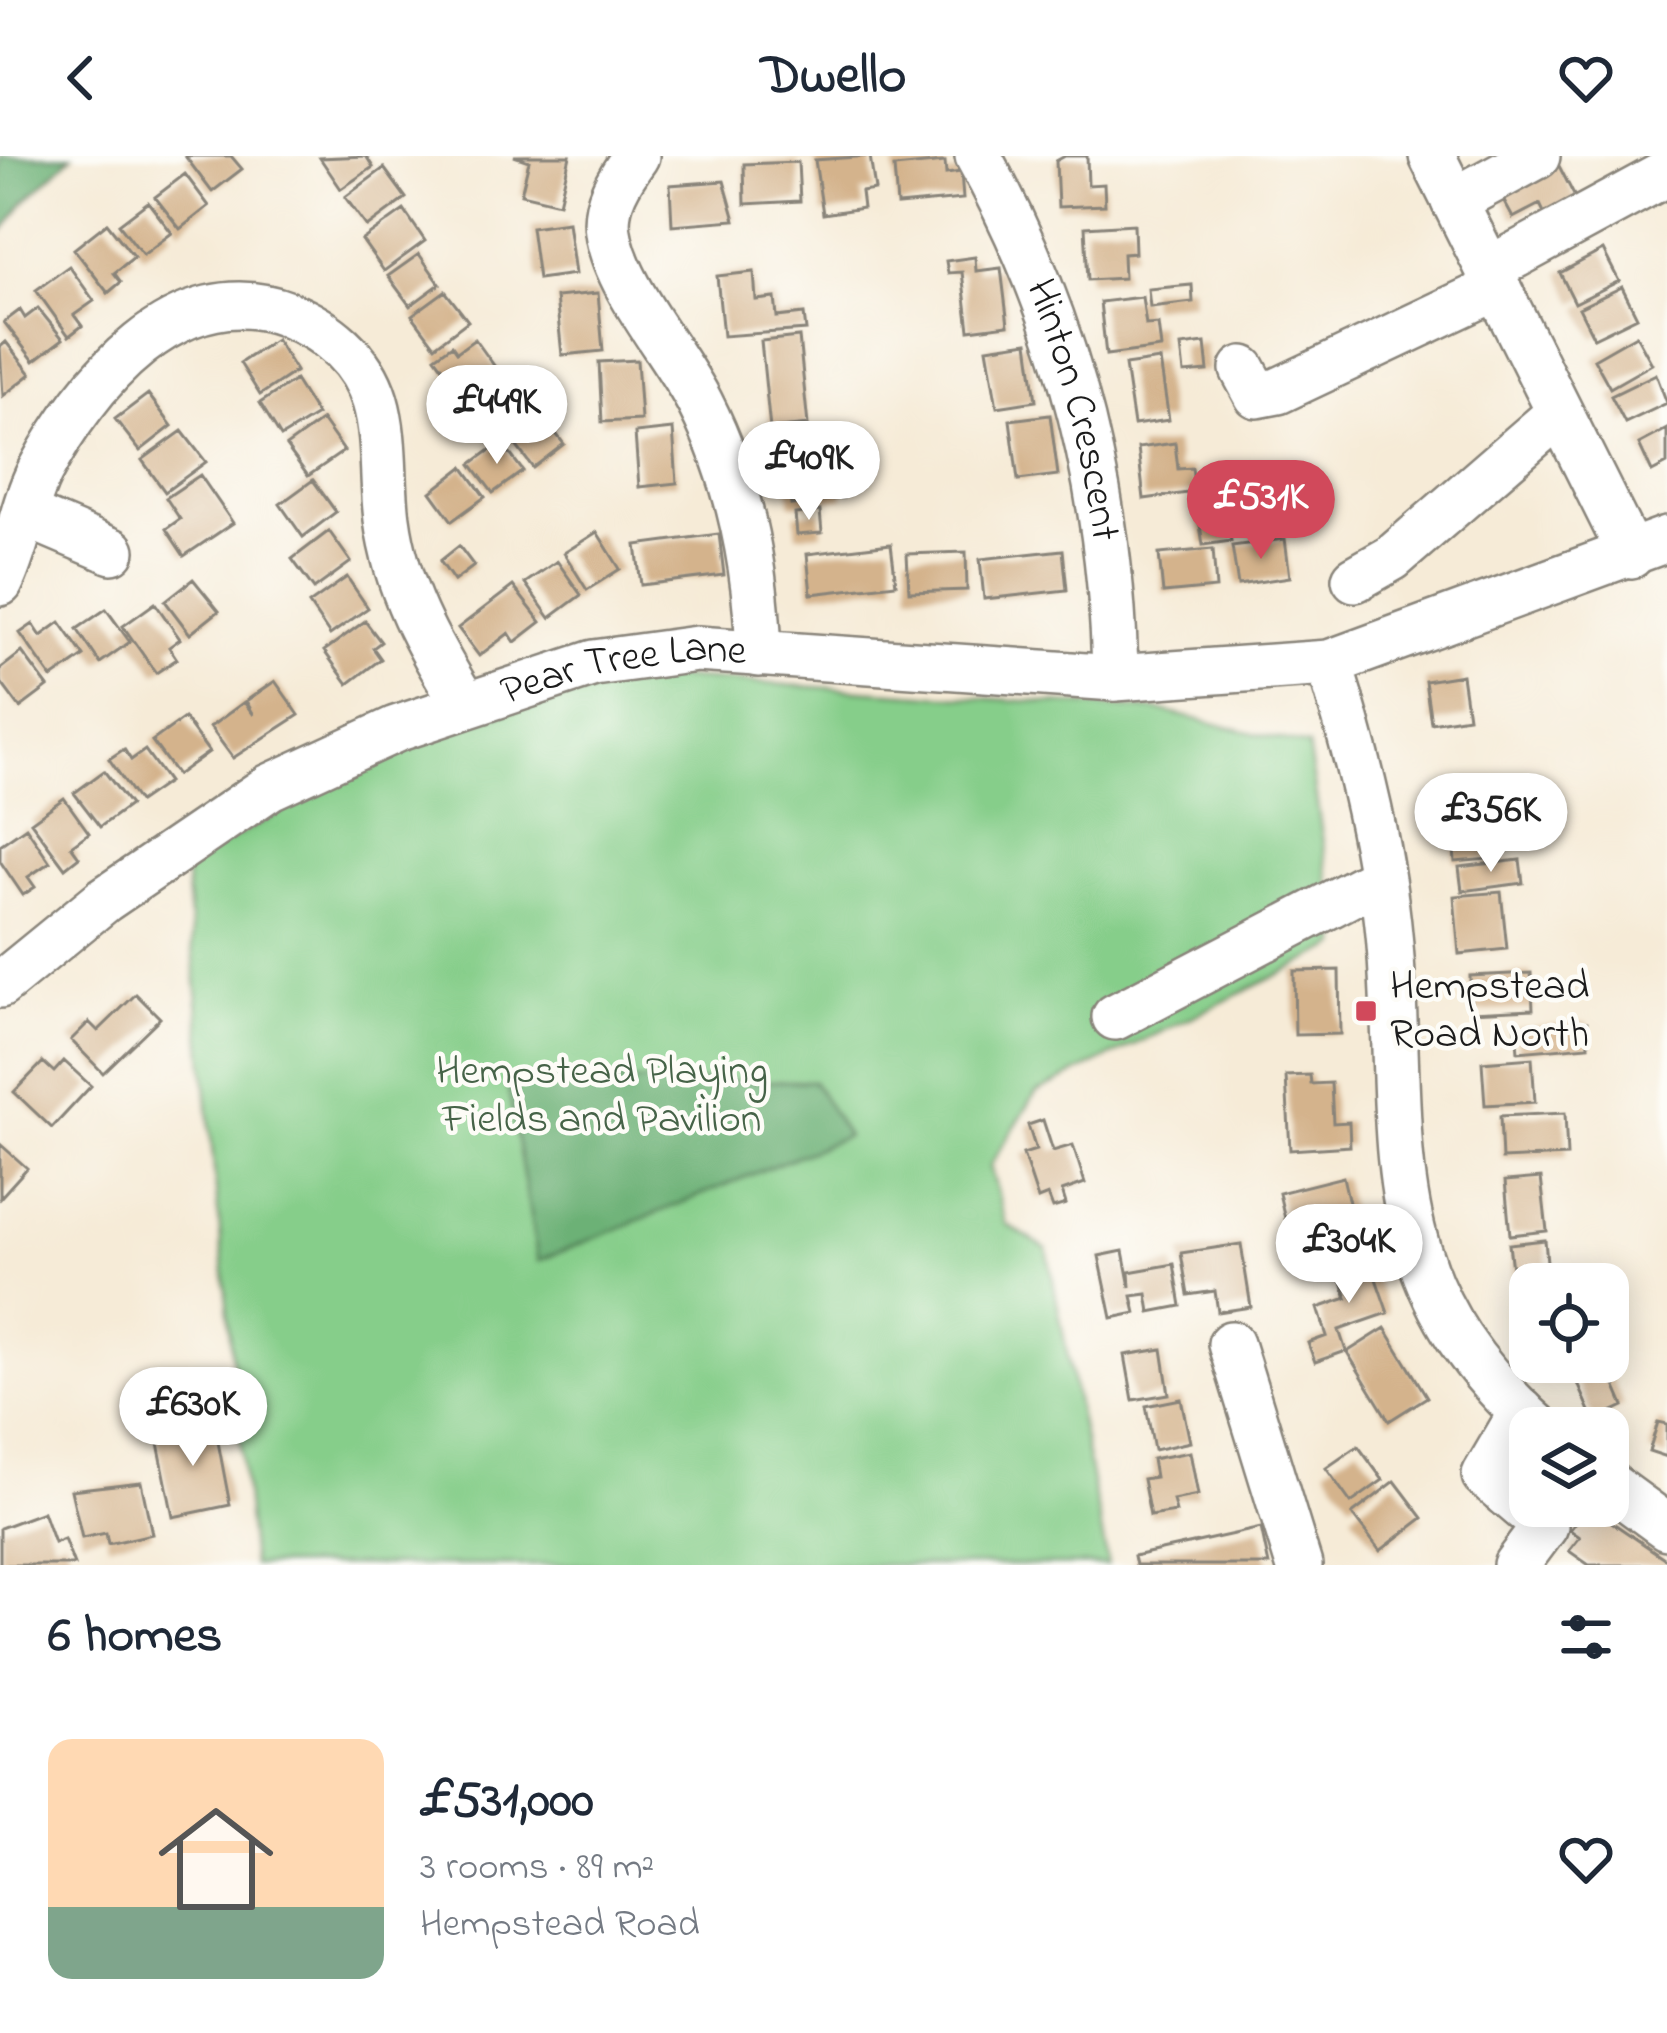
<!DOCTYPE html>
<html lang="en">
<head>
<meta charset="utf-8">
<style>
  body { margin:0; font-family:"Indie Flower",sans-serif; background:#f2f2f3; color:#1f2937; height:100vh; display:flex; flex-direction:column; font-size:45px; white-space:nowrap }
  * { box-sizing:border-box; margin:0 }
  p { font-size:39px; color:#747a83 }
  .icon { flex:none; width:66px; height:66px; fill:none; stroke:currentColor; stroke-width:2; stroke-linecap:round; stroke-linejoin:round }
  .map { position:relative; height:1409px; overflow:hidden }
  .drawer { display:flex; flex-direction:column; background:#fff; flex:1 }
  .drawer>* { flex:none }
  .fabs { position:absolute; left:1509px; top:1107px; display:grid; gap:24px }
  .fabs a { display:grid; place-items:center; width:120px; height:120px; border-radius:24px; background:#fff; box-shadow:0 6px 30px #0003; font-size:60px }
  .price { position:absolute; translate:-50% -102px; padding:0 27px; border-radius:42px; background:#fff; color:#222; font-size:39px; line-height:78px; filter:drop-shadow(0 3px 6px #0008) }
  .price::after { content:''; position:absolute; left:50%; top:72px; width:36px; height:27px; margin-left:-18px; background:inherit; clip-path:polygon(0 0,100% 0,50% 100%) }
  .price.active { background:#d1495b; color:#fff }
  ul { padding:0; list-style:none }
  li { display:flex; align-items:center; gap:36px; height:300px; padding:0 48px }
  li+li { border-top:3px solid #e0e1e3 }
  li span { display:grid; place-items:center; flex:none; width:336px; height:240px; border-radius:24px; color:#555 }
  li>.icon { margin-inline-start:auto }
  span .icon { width:144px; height:144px; fill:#fffc; stroke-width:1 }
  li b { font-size:51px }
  h2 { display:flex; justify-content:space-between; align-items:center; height:144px; padding:0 48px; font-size:51px }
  header { display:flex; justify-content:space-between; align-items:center; height:156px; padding:0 48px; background:#fff; font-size:54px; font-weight:700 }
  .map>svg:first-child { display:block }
  .green { fill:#86ce8a; stroke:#517553; stroke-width:3 }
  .forest { fill:#6cb176; stroke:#446649; stroke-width:3 }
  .building { fill:#d4b38c }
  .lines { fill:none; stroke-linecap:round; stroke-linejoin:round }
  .minor-casing { stroke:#89847a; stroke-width:50 }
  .minor { stroke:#fff; stroke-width:45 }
  .poi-dot { fill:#d1495b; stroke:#fdfcf7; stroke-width:4.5 }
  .labels { text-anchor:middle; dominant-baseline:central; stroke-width:9; stroke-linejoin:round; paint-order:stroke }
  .street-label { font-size:42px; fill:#1c1c1c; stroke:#fdfcf7 }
  .poi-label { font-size:42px; fill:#1c1c1c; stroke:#fdfcf7; text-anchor:start }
  .park-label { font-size:42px; fill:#466348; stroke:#fdfcf7 }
</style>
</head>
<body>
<header><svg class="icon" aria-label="back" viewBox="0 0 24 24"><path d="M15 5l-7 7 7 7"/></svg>Dwello<svg class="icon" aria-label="heart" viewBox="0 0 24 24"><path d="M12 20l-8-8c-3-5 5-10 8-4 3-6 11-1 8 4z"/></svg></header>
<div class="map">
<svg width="1667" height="1409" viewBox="0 0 1667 1409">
  <rect width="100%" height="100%" fill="#fdfcf7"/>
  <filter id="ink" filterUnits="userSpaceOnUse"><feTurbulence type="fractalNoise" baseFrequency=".00833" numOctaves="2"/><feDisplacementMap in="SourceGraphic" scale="24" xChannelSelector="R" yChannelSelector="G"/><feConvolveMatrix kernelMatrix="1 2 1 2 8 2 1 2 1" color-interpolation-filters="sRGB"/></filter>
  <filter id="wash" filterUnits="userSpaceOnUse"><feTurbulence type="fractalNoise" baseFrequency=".004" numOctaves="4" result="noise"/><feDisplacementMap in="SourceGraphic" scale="48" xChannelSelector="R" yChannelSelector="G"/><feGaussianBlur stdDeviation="2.7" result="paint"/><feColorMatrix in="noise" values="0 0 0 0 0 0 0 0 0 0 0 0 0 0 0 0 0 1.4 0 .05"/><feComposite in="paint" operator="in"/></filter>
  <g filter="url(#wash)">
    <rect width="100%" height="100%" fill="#f6ebd7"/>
    <path class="green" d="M667 521 1158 554 1308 590 1339 789 1036 937 990 1010 1006 1068 1047 1093 1108 1409H252L185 710C346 617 479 542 667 521Z"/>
    <path class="forest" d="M0 0H72L25 45 0 79Z
      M813 925 847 980 538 1105 507 926Z"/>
    <g id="blocks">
      <path class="building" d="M185 0H231L242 13 212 36Z
        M366 0 373 11 341 33 320 2Z
        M514 0H570L559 47 521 38 529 5Z
        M870 0 875 34 861 36 863 52 823 58 815 4Z
        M1065 0H1087L1088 29 1104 28 1105 49 1058 51 1056 5Z
        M798 6 800 45 745 48 744 8Z
        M945 6 946 18 961 16 963 43 897 49 894 11Z
        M1558 8 1579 49 1548 65 1540 48 1513 62 1500 38Z
        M384 12 406 42 367 71 345 41Z
        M185 18 209 50 180 73 155 41Z
        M724 25 735 64 672 69 670 29Z
        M148 46 172 77 143 99 119 68Z
        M404 54 425 85 384 115 362 84Z
        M568 66 575 118 538 123 531 71Z
        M107 67 134 101 114 117 121 126 108 137 74 93Z
        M1134 68 1135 97 1123 98 1124 122 1088 124 1085 71Z
        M1603 94 1619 125 1575 147 1560 117Z
        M419 98 440 128 410 150 388 120Z
        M975 101 976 115 1001 112 1008 169 969 174 962 116 948 117 946 105Z
        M69 110 94 145 74 159 82 170 69 180 36 134Z
        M754 116 756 144 775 142 777 161 804 158 806 174 723 180 717 120Z
        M1192 129 1193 146 1150 151 1148 133Z
        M1622 131 1637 161 1594 182 1579 152Z
        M445 135 468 165 435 190 412 159Z
        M598 137 603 195 562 199 556 141Z
        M1142 141 1146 169 1158 168 1161 192 1106 199 1100 146Z
        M38 152 63 183 34 205 4 166 20 154 25 162Z
        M1636 179 1652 208 1610 232 1594 203Z
        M799 181 808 269 770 273 761 185Z
        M276 183 296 215 260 239 240 207Z
        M475 183 505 225 471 250 435 201 452 189 457 196Z
        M6 186 31 218 3 240 0 191Z
        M1028 186 1036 245 997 251 987 192Z
        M1205 187 1208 215 1184 217 1181 190Z
        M637 204 641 264 602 266 599 206Z
        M1160 204 1169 264 1134 269 1125 209Z
        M1656 218 1667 247 1625 267 1611 240Z
        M295 224 317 259 281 281 260 247Z
        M148 238 172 270 140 295 115 263Z
        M540 257 564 288 533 312 509 280Z
        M1050 259 1058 319 1018 324 1010 264Z
        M322 264 344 295 308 320 286 290Z
        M673 273 677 327 639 331 635 277Z
        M1667 273V308L1652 316 1639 288Z
        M182 275 206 306 165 336 142 304Z
        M835 285 843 342 791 349 783 292Z
        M501 286 523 315 493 337 471 308Z
        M1175 287 1178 313 1192 312 1195 336 1144 343 1138 292Z
        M463 311 485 341 452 365 431 336Z
        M200 319 233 367 184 400 166 373 180 363 166 342Z
        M313 324 336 356 303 381 280 348Z
        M820 355 822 377 797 379 795 358Z
        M1227 358 1231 385 1203 389 1199 362Z
        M329 375 351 406 314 433 292 403Z
        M597 376 620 413 587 434 564 397Z
        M719 378 724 419 641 429 636 389Z
        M1285 383 1290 421 1238 429 1232 390Z
        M891 388 896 428 811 438 807 398Z
        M459 390 474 410 454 425 440 405Z
        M1213 393 1216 432 1163 437 1159 398Z
        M1063 394 1067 434 984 443 980 403Z
        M966 396 967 434 909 436 907 398Z
        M557 405 581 439 550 462 525 427Z
        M347 421 368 452 330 479 309 448Z
        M193 423 219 455 190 478 165 445Z
        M513 430 541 466 515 486 509 477 479 500 458 472Z
        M155 447 180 483 169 491 177 503 156 517 123 470Z
        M106 453 130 486 100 507 77 473Z
        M365 465 381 486 373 492 381 503 348 528 324 495Z
        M60 466 84 500 52 522 20 477 33 468 41 480Z
        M22 496 48 531 20 552 0 525V513Z
        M1462 519 1468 561 1431 567 1425 525Z
        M275 525 299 559 233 602 210 571 244 546 254 559 246 545Z
        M184 562 209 596 177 619 152 585Z
        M124 593 131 604 145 594 168 626 139 646 109 603Z
        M104 615 130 649 100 671 74 637Z
        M1483 627 1490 703 1455 706 1449 629Z
        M64 642 89 677 71 690 79 701 65 712 31 666Z
        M26 671 50 706 28 721 35 731 23 739 0 705V689Z
        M1520 704 1523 727 1462 735 1459 711Z
        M1501 736 1507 793 1459 798 1454 740Z
        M1339 814 1340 878 1295 879 1294 815Z
        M1531 817 1533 853 1471 856 1470 820Z
        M136 838 160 862 103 917 71 884 89 866 98 875Z
        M1587 866 1589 890 1518 896 1516 872Z
        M1532 902 1535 946 1485 949 1482 906Z
        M64 905 91 930 52 972 14 936 43 906 54 916Z
        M1310 919 1311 928 1331 927 1333 967 1349 966 1350 990 1290 994 1286 920Z
        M1565 957 1567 1000 1502 1003 1500 960Z
        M1043 964 1053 995 1073 989 1085 1027 1062 1035 1066 1048 1053 1052 1048 1039 1038 1043 1023 998 1036 994 1028 969Z
        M0 988 27 1012 0 1042Z
        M1343 1021 1360 1094 1296 1109 1279 1037Z
        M1541 1022 1547 1075 1510 1079 1505 1025Z
        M1545 1084 1549 1128H1530V1137L1515 1139 1509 1088Z
        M1241 1088 1251 1151 1218 1156 1215 1135 1188 1139 1181 1097Z
        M1123 1095 1130 1131 1129 1116 1174 1108 1181 1150 1150 1156 1147 1138 1132 1140 1136 1157 1112 1162 1099 1100Z
        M1367 1097 1388 1157 1339 1174 1346 1195 1315 1206 1308 1187 1327 1180 1318 1152 1347 1142 1336 1108Z
        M1385 1172 1427 1241 1389 1265 1347 1196Z
        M1162 1193 1169 1238 1133 1244 1125 1199Z
        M1591 1206H1605L1624 1250 1594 1264 1572 1214Z
        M1181 1243 1190 1286 1154 1294 1146 1250Z
        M214 1265 230 1349 173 1361 156 1277Z
        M1658 1266 1667 1268V1301L1649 1295Z
        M1358 1290 1383 1324 1351 1347 1326 1312Z
        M1190 1296 1198 1339 1173 1344 1176 1356 1150 1360 1143 1323 1155 1321 1152 1303Z
        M1395 1325 1423 1362 1380 1395 1352 1358Z
        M141 1326 152 1378 108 1388 106 1377 82 1382 71 1334Z
        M1588 1350 1667 1404V1409H1589L1569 1395 1580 1381 1570 1374Z
        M43 1356 54 1387 64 1383 74 1409H0V1372Z
        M1261 1372 1269 1409H1136L1134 1400Z"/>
    </g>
  </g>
  <g filter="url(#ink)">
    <use href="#blocks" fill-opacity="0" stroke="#89847a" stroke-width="3"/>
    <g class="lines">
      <g class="minor-casing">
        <g id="minor">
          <path d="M636 0C620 22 603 48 608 76 615 130 675 197 700 247 740 325 756 411 759 498"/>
          <path id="s1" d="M978 0C1068 162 1112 337 1115 522"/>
          <path d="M1432 0 1631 399"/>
          <path d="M1454 45 1537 0"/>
          <path d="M1488 114 1667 17"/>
          <path d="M1243 213 1257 239 1278 235 1496 132"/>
          <path d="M25 358 112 395"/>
          <path d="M1355 423 1392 402 1557 259"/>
          <path d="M0 427C18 391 22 350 40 315 85 229 178 116 287 158 327 174 362 202 375 245 386 282 382 325 387 363 396 432 428 489 464 547"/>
          <path d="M1329 507C1359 603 1384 701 1391 802 1404 999 1375 1127 1539 1272"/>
          <path id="s2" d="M0 829 104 744 270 631 396 573 594 507 697 493 1115 522 1329 507 1667 383"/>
          <path d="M1115 861 1381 722"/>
          <path d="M1231 1188 1299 1409"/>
          <path d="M1608 1328 1667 1371"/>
          <path d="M1516 1409 1545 1370 1485 1319 1522 1256"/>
        </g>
      </g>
      <use href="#minor" class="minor"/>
    </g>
  </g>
  <rect class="poi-dot" x="1354" y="843" width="24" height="24" rx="6"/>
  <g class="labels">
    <g class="street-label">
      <text stroke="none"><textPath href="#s1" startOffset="273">Hinton Crescent</textPath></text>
      <text stroke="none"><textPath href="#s2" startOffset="711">Pear Tree Lane</textPath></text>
    </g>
    <g class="poi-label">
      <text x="1390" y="831">Hempstead<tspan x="1390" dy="48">Road North</tspan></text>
    </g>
    <g class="park-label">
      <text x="602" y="916">Hempstead Playing<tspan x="602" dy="48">Fields and Pavilion</tspan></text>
    </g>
  </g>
</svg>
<div class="fabs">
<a><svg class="icon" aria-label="locate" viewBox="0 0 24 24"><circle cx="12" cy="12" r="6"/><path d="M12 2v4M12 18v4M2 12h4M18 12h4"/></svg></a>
<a><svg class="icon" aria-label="layers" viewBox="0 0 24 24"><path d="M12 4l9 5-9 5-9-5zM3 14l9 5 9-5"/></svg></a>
</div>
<b class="price" style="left:497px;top:311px">£449K</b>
<b class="price" style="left:809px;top:367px">£409K</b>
<b class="price active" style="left:1261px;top:406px">£531K</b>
<b class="price" style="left:1491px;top:719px">£356K</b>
<b class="price" style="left:1349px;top:1150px">£304K</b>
<b class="price" style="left:193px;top:1313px">£630K</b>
</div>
<section class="drawer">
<h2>6 homes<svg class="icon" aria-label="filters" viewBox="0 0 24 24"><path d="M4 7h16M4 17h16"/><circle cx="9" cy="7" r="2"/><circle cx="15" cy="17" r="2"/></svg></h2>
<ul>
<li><span style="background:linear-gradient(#ffd9b3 70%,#7fa58c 0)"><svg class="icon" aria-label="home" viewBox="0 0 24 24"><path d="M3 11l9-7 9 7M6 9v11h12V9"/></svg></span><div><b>£531,000</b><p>3 rooms · 89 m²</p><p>Hempstead Road</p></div><svg class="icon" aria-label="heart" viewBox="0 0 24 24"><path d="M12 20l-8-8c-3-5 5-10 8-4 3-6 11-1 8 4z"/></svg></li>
</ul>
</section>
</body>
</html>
